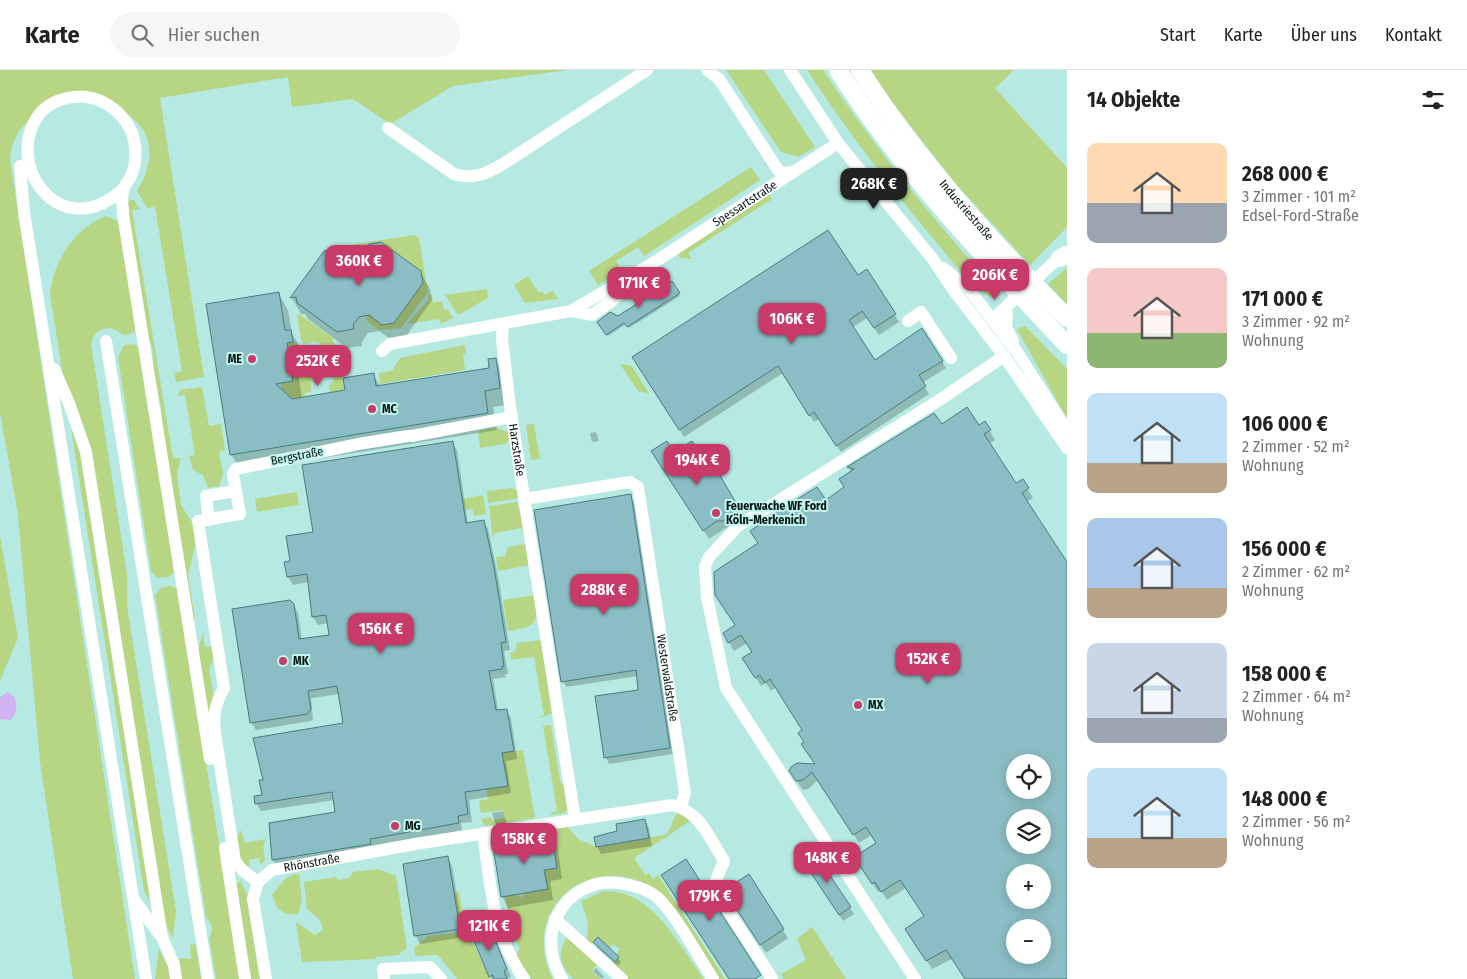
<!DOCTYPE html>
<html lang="de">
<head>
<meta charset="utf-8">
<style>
  body { margin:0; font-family:"Fira Sans Condensed",sans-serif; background:#f6f6f6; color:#222; height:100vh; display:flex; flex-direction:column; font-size:19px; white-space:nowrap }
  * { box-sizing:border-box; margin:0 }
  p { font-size:16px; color:#767676 }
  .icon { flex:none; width:28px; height:28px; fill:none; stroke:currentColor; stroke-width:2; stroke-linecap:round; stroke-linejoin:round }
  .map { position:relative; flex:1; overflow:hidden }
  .panel { display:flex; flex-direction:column; background:#fff; width:400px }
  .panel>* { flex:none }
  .fabs { position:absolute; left:1006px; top:684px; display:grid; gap:10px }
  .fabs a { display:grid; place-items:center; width:45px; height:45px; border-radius:50%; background:#fff; box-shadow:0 2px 12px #0003; font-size:25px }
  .price { position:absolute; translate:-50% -42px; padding:0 11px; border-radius:10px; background:#c83b68; color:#fff; font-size:16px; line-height:32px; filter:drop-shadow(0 1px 2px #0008) }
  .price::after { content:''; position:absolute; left:50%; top:30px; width:15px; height:11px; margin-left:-8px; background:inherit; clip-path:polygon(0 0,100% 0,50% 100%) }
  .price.current { background:#222; color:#fff }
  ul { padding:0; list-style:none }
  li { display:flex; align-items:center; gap:15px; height:125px; padding:0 20px }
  li span { display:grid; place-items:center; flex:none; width:140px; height:100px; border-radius:10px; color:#555 }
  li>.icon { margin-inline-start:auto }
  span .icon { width:60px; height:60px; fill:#fffc; stroke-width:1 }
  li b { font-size:21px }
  h2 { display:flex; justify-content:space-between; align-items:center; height:60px; padding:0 20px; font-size:21px }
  header { display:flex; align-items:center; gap:30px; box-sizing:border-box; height:70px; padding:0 25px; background:#fff; border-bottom:1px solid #e0e0e0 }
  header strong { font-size:24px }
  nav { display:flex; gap:28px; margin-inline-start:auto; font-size:18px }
  .search { width:350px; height:45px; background:#f6f6f6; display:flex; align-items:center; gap:12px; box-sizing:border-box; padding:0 18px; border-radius:28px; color:#767676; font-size:19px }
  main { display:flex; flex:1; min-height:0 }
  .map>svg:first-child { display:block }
  .green { fill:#b6d683 }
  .water { fill:#d1b2f3 }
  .shadow { fill:#0003; fill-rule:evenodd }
  .building { fill:#8bbec4; stroke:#4a7b81; fill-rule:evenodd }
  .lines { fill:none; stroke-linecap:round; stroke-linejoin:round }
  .minor { stroke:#fff; stroke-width:12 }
  .highway { stroke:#fff; stroke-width:18 }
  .poi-dot { fill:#c83b68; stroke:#c2f6ef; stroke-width:2 }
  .labels { text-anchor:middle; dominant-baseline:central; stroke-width:4; stroke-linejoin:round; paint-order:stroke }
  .street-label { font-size:12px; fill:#021411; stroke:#c2f6ef }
  .poi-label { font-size:12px; font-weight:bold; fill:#021411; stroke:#c2f6ef; text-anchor:start }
</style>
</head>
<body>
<header>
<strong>Karte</strong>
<div class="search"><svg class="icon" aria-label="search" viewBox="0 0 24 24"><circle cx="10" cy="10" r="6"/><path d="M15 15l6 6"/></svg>Hier suchen</div>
<nav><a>Start</a><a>Karte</a><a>Über uns</a><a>Kontakt</a></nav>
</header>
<main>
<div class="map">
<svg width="1067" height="909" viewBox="0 0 1067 909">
  <rect width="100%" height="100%" fill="#b5e9e2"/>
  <path class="green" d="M0 0H567L453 16 390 54 353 29 292 37 288 7 160 28 204 307 176 312 174 303 182 301 155 137 147 138 137 121C198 20 16 0 10 89L135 909H73L40 692 18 445 0 342Z
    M726 0H764L815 77 798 87 781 82Z
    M807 0H823C876 80 937 154 1001 225 996 227 991 228 986 224 965 210 948 186 931 166 887 113 845 58 807 0Z
    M871 0H1014L995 18 1067 98V157L1030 195 956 114 883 21Z
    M751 97 760 110 644 186 638 177 616 191 622 200 598 215 589 201Z
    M769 124 772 129 688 183 692 189 680 188 678 184Z
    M129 130H134L140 139 132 140 173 388H181L177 404 181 435 193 454 196 472 188 505 195 549 193 551 161 352 162 343 152 292 154 289 151 272 148 269 127 136Z
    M106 146 118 151 137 258C124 272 124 262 110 258 98 259 94 263 91 274L127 504V536L176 842 173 868 144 821 50 224C54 191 73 159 106 146Z
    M414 165 419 168 428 222 401 258 379 260 367 251 366 245 367 244 394 253 423 213 421 201 382 172 369 174 360 187 344 176Z
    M1067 198V234L1048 214Z
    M528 206 539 223 542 221 545 225 552 220 558 229 525 233 514 215Z
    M487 219 488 228 458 245 445 225Z
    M432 224 433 233 442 231 444 240 448 239 453 248 441 254 439 249 407 254 429 229 428 225Z
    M299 244 333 268 336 281 328 283C323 273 316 268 305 274L301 270 297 245Z
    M1025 256 1067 299V349L1017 259Z
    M292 270 301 278 300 291 311 299V322L305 323V327L292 329 288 324 283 323 281 313 293 311 287 271Z
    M134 274 140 278 175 502 168 507 158 508 151 501 118 287 124 275Z
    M465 275 466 283 463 284 465 300 380 314 379 303 392 301 400 288Z
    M337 288 345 320 330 323 329 315 333 312V305L329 300H323L328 289Z
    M620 294 632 296 649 324 638 321Z
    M202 317 209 356 221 354 225 380 219 381 223 405 219 416 208 418 203 405 193 400 189 386 195 385 185 325 178 326V324L180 320Z
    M534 354 540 389 531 390 526 355Z
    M496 358 509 362V370L505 374 480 378 478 361Z
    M512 418 517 420 520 428 488 433 487 421Z
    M297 422 299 435 257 442 255 429Z
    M483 425 486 444 474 446 473 439 465 440 463 429Z
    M517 432 525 463 523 465 522 458 494 463 493 470 489 436Z
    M0 466 18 568 0 611Z
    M526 474 530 495 498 501 496 487 505 486 508 477Z
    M170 516 178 519 241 909H216L209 868C214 859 212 854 206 847L155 525 161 518Z
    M534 525C539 554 537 556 508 561L503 530Z
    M203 562 205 577 213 576 215 586 209 599 214 628 208 647 198 581Z
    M542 570 552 643 546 646 536 648 544 645 534 587 511 590 510 583 515 582 517 573Z
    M551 655 560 711 566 719 568 739 564 743 551 745V743L557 741 543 656Z
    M523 680 535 748 485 756 481 749 491 747 492 750 505 748 503 740 481 743 479 731 488 729 486 719 507 715 502 683Z
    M679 741 692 750 634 788 645 805 649 803 653 809 658 805 725 909H717L650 816C585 781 519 842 553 909H531L516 885 520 879 510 855 505 826 518 824 519 827H523V823L547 819 544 800 557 798 550 757 566 755 578 769 596 777 665 765C673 758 672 748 679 741Z
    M241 760 245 773 266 769 263 776 265 790 263 793 260 794 259 788 249 790 250 796 241 794 235 772Z
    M378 799 396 806 407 878 398 885 376 887V889L302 892 296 852 315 865 323 860 320 850 307 839 304 812 336 807 338 810 349 808 353 802Z
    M294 804H299L302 830 298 844H287L278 839 272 825 286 808Z
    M241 812 248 826 261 909H251L236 813Z
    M604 821C652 819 679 875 704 909H627L613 894 619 887 616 884 620 879 613 874 610 878 598 868 592 874 587 873 588 852 581 831Z
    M459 822 462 839 469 843 484 839 491 843 490 849 469 859H460L454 823Z
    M812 857 846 909H783L781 904 806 890 797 869Z
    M468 862 490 909H457L438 885 415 886 414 878 428 866Z
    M569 865 599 892 592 901 601 909H573C558 893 557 882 569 865Z
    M196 874 201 909H180V888L191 889 190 875Z
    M159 879 174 909H155Z"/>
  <path class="water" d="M8 622 15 628C17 637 17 642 11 650L0 649V627Z"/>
  <path class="shadow" d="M325 182 356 195 420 202 430 219 432 230 404 269 393 271 379 261 368 263 362 272V276L347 278 308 249 305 244H301L292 228Z
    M867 201 899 252 879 265 867 248 852 258 874 291H942L946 298 922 313 929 324 841 382 819 349 814 352 783 303 684 367 638 294 857 207Z
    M671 212 680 226 629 258 626 254 608 266 598 252 618 247Z
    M279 224 288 240 292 263 300 277 302 288 296 289 302 329 347 321 373 304 380 316 490 299 495 289 505 306 508 335 493 337 497 360 241 401 231 384Z
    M934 344 941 356 978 357 985 353 995 370 989 374 1016 415 1022 411 1033 428 1027 432 1067 909H966L952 889 932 899 912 868 925 846 906 818 887 830 881 821 878 822 861 796 878 774 872 765 859 773 818 710 808 719 803 720 796 710 816 696 805 673 804 660 776 617 771 621 766 613 761 616 749 597 753 582 747 573 734 581 725 566 736 556 825 431 846 418 851 402 849 398ZM1015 692H1042V720H1015ZM1015 748H1042V775H1015ZM1015 802H1042V830H1015ZM1015 858H1042V885H1015Z
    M596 362 599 371 592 372 590 363Z
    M692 372 703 391 685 403 694 412 714 399 743 447 709 469 658 390 673 384Z
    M452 373 457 380 468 454 483 451 488 459 498 506 510 580 504 581 508 604H505L506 607 493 609 498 641 506 640 511 648 517 689 506 691 511 723 469 730 472 752 461 753 462 760 278 798 273 790 271 754 337 743 335 730 261 741 256 733 263 726 264 711 344 654 340 624 311 628 313 649 311 651 256 660 251 652 293 534 298 543 302 570 330 566 328 553 318 555 313 547 309 512 293 515 288 507 286 493 292 492 314 463Z
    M630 426 634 432 673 684 609 694 606 687 639 621 638 606 566 617 563 611Z
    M503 741 507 754 496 755 492 743Z
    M645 751 649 758 652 776 601 784 597 776 619 762Z
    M551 768 558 779 562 809 550 811 553 830 508 838 502 826Z
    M448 788 452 796 464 867 420 874 416 866 404 795Z
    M809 798 850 838 854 844 843 851Z
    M748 806 788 868 766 883 730 829Z
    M492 863 511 907 507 909H492L490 906Z
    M598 869 618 888 621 892 618 896 597 877 595 872Z
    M596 898 604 907 602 909 593 901Z"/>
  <path class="building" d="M828 160 858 205 867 199 896 244 874 258 862 241 849 250 875 290 922 258 943 291 919 305 926 316 836 376 814 342 809 346 778 296 679 360 632 287Z
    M381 172 421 201 423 213 394 253 382 255 369 245 359 247 353 255 354 259 337 262 297 233 296 227 290 228 324 181 336 179 355 193 369 174Z
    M672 211 680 223 627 257 624 253 606 265 597 252 610 242 618 246Z
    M279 222 285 260H291L293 272 287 273 293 311 276 314 292 329 345 320 343 308 374 303 376 316 489 298 488 289 496 288 500 318 485 321 488 343 230 385 206 234Z
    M967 337 979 355 985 351 991 360 984 364 1016 413 1023 409 1029 418 1022 423 1067 492V909H965L946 880 926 891 905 859 924 846 900 810 881 822 875 812 872 814 854 787 876 773 866 757 853 765 812 702 803 710 796 711 789 701 791 697 797 693 815 694 801 674 804 672 798 663 802 660 770 609 765 613 760 605 755 608 742 588 752 582 741 565 728 573 723 563 735 555 715 525 714 502 758 473 750 461 759 455 758 453 817 417 826 430 844 417 839 409 854 399 847 397 934 343 942 354ZM1015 692H1042V720H1015ZM1015 748H1042V775H1015ZM1015 802H1042V830H1015ZM1015 858H1042V885H1015Z
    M453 371 466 453 484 450 494 497 506 572 501 573 504 596H502V599L489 601 496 640 507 639 514 681 502 683 508 716 465 722 468 744 458 746 459 753 370 769 371 774 272 790 269 753 335 742 332 722 255 734 254 726 262 725 259 710H263L253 668 343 653 337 616 308 621 311 639 307 644 250 653 232 539 290 530 294 534 299 569 329 565 326 545 312 547 307 504 287 507 284 492 290 491 286 466 313 462 302 395Z
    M667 371 674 382 692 371 699 382 681 394 690 408 692 407 694 411 715 397 739 438 723 451H717L703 461 651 381Z
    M631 424 670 678 604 688 595 626 638 620 636 600 561 612 534 440Z
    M645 749 649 768 596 777 594 767 617 761 616 754Z
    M552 766 557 798 544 800 548 819 501 827 493 776Z
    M815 783 851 837 839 845 803 791Z
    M448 786 460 859 414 866 403 794Z
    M686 789 761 905 755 909H729L661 805Z
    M749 804 784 859 760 875 724 820Z
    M488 853 507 899 504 901 507 909H494L493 905 489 907 470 861Z
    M598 867 619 887 615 892 593 872Z"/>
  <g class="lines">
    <g class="minor">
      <path d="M707 0 719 9 778 100 782 103 792 102"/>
      <path d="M790 0 838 73 932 188 952 218 1004 286 1067 378"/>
      <path d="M388 58 454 104C473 110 486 104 503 94L647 0"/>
      <path d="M20 96 24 142 146 909"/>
      <path d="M123 119C60 177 0 92 41 42 53 30 69 26 86 27 106 29 125 45 132 63 137 77 137 95 130 108 127 112 124 116 123 121 121 129 123 136 123 144L210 689"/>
      <path d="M943 198 968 218 1017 282 1067 360"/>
      <path d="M571 241 592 245 612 231 633 211"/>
      <path d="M1007 243 1006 257 1013 271"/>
      <path d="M992 250 1065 182"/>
      <path d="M908 251 921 242 951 288"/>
      <path id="s1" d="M503 255 502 269 510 336 536 505"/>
      <path d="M106 271 208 909"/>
      <path id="s2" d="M382 281 390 274 571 241 650 195 838 73"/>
      <path d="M54 299 69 333 86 382 162 867 174 895 176 909"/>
      <path d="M412 366 512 347"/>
      <path d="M358 374 408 366"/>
      <path id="s3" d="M354 375 236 399 233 404 240 444 198 451 224 618C215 634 213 645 215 663L235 791 243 801 258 812 272 800 421 773 672 735C700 741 710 769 724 791L713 818 772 908 770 909"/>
      <path id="s4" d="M524 429 630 412 638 417 685 723 681 737"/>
      <path d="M209 450 206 426 236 421"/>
      <path d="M537 509 575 749"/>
      <path d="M483 763C491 818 492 862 524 909"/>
      <path d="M225 778 245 909"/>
      <path d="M258 812 253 829 266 909"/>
      <path d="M135 831 160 865"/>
      <path d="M555 849 622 909"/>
      <path d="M384 909 383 899 430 897 441 909"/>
      <path d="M562 909C531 859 571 800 629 815 638 817 650 821 657 827 677 846 697 885 713 909"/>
      <path d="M915 909 726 618 707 527 705 496 709 487 738 456 941 329 1004 286"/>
    </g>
    <g class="highway">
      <path d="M838 0C902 101 985 188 1067 275"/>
      <path id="s5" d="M860 0C917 90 992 172 1067 248"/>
      <path d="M1060 188 1067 185"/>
    </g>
  </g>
  <g class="poi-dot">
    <circle cx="252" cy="289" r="5"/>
    <circle cx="372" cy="339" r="5"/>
    <circle cx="716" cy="443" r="5"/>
    <circle cx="283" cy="591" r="5"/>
    <circle cx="858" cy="635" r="5"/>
    <circle cx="395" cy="756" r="5"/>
  </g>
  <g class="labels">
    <g class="street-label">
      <text stroke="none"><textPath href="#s2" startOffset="399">Spessartstraße</textPath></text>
      <text stroke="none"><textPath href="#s5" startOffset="176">Industriestraße</textPath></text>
      <text stroke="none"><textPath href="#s1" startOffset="126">Harzstraße</textPath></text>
      <text transform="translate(297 386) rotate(-11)">Bergstraße</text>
      <text stroke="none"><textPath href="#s4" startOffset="310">Westerwaldstraße</textPath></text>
      <text stroke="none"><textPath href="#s3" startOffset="645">Rhönstraße</textPath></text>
    </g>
    <g class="poi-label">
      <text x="242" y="289" text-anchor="end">ME</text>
      <text x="382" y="339">MC</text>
      <text x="726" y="436">Feuerwache WF Ford<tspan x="726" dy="14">Köln-Merkenich</tspan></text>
      <text x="293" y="591">MK</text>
      <text x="868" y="635">MX</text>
      <text x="405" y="756">MG</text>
    </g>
  </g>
</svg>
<div class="fabs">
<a><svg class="icon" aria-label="locate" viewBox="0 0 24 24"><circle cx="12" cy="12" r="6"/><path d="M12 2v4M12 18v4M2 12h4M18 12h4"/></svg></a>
<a><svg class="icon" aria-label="layers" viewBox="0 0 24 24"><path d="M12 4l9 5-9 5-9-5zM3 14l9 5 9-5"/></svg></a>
<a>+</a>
<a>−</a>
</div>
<b class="price current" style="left:874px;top:140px">268K €</b>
<b class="price" style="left:359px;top:217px">360K €</b>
<b class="price" style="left:995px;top:231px">206K €</b>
<b class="price" style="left:639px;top:239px">171K €</b>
<b class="price" style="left:792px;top:275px">106K €</b>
<b class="price" style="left:318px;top:317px">252K €</b>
<b class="price" style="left:697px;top:416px">194K €</b>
<b class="price" style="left:604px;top:546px">288K €</b>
<b class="price" style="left:381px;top:585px">156K €</b>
<b class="price" style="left:928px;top:615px">152K €</b>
<b class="price" style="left:524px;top:795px">158K €</b>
<b class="price" style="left:827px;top:814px">148K €</b>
<b class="price" style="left:710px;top:852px">179K €</b>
<b class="price" style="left:489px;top:882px">121K €</b>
</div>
<section class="panel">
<h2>14 Objekte<svg class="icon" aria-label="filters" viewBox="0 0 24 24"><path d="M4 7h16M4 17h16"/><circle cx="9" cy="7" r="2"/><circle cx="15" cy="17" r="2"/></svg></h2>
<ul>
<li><span style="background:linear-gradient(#ffd9b3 60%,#9aa5b1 0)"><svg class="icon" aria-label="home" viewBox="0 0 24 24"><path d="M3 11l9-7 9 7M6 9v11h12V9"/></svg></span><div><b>268 000 €</b><p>3 Zimmer · 101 m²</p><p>Edsel-Ford-Straße</p></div></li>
<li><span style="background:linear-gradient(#f6c9c9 65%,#8fb573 0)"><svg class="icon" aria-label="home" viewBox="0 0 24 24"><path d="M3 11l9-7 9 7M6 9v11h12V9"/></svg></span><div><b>171 000 €</b><p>3 Zimmer · 92 m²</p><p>Wohnung</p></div></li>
<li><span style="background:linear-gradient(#bfe0f5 70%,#b9a48a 0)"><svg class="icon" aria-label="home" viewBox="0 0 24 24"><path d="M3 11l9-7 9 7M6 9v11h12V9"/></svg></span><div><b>106 000 €</b><p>2 Zimmer · 52 m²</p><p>Wohnung</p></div></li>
<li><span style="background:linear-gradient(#a9c7e8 70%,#b9a48a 0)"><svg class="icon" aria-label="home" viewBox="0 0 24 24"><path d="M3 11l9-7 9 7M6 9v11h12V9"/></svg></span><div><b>156 000 €</b><p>2 Zimmer · 62 m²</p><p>Wohnung</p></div></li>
<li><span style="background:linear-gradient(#c9d6e8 75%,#9aa5b1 0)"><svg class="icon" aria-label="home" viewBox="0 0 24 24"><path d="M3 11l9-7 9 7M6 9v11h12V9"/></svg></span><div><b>158 000 €</b><p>2 Zimmer · 64 m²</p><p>Wohnung</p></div></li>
<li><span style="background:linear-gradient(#bfe0f5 70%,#b9a48a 0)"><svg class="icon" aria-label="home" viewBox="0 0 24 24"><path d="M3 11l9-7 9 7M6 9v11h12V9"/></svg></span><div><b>148 000 €</b><p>2 Zimmer · 56 m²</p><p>Wohnung</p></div></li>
</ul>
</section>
</main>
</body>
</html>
